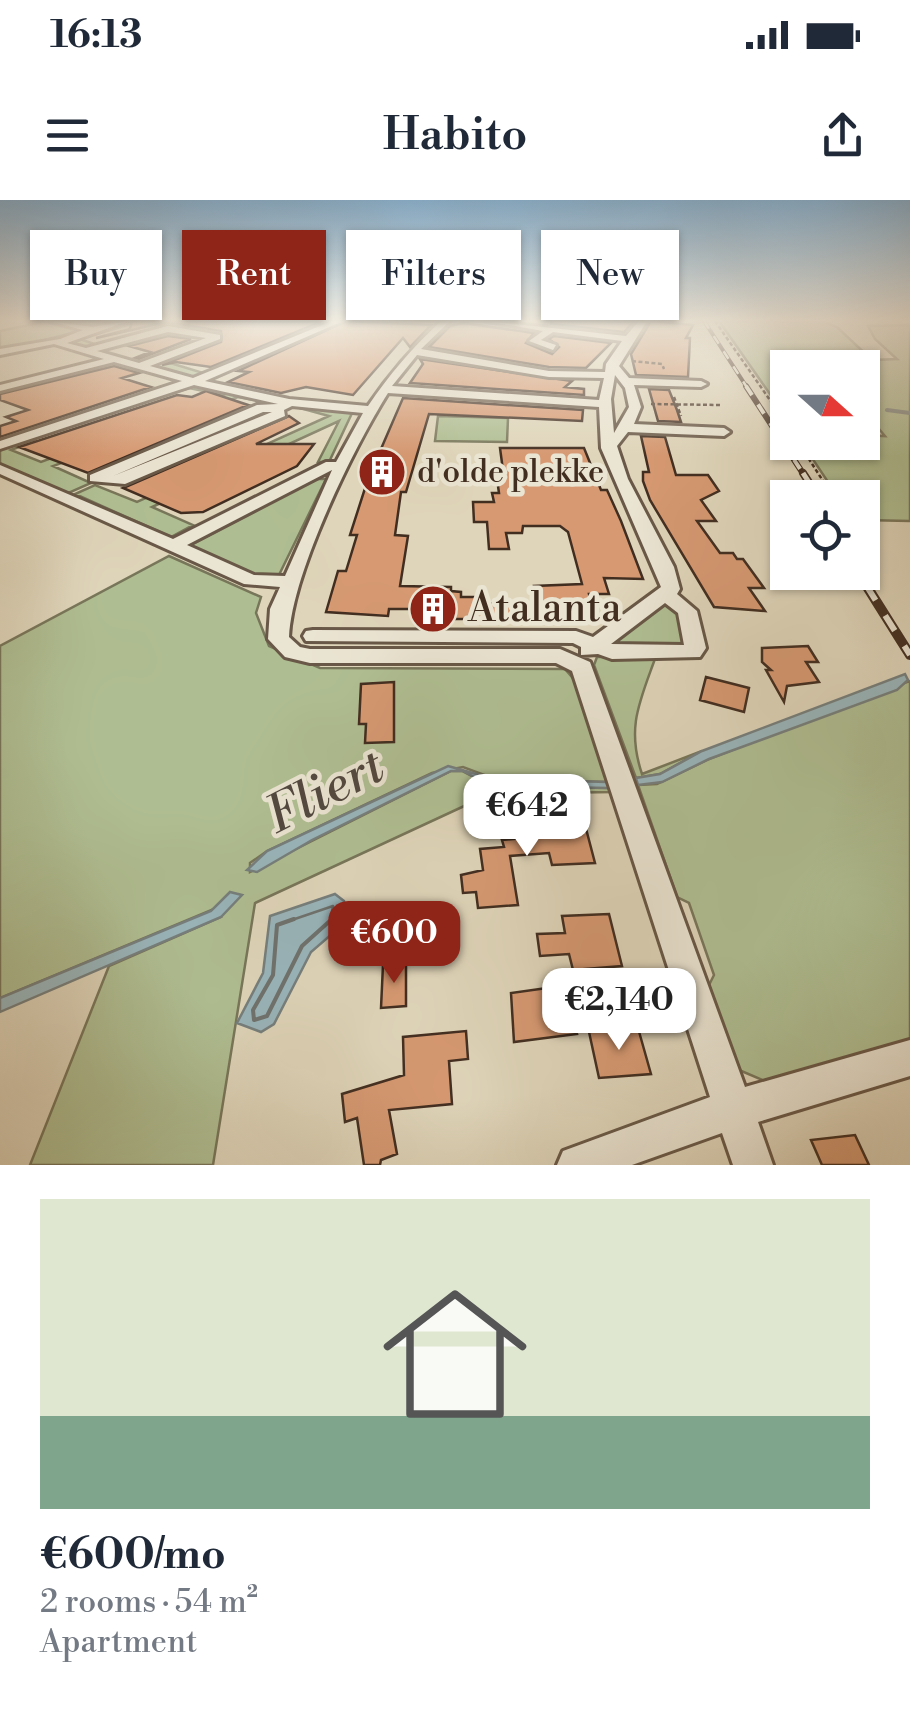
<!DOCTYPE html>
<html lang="en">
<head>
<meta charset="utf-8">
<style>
  body { margin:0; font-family:"Libre Bodoni",serif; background:#f6f6f7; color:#1f2937; height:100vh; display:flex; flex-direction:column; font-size:38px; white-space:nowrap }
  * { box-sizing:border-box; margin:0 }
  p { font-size:32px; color:#747a83 }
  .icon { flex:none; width:55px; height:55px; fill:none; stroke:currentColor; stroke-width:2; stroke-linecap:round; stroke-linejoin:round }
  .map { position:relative; height:965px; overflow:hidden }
  .sheet { display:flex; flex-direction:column; background:#fff; flex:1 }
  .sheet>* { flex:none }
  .top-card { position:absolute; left:30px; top:30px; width:850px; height:90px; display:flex; gap:20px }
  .needle { width:65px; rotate:111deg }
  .fabs { position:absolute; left:770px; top:150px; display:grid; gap:20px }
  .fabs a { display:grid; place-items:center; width:110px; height:110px; border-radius:0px; background:#fff; box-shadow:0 2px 8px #0004; font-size:50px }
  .price { position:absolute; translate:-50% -85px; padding:0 22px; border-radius:20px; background:#fff; color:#222; font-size:32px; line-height:65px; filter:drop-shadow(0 2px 5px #0008) }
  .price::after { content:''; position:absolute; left:50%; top:60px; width:30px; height:22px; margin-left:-15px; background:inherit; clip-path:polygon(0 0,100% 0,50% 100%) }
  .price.selected { background:#8f2418; color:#fff }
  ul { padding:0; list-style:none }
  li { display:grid; align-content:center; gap:20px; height:530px; padding:0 40px }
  li span { display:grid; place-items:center; height:310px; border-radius:0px; color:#555 }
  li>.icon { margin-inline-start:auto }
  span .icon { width:180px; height:180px; fill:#fffc; stroke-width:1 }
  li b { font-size:42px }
  .tag { padding:0 35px; border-radius:0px; background:#fff; box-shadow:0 2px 8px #0004; font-size:35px; line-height:90px }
  .tag.selected { background:#8f2418; color:#fff }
  .status { display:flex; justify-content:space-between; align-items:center; height:70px; padding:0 50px; background:#fff; direction:ltr }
  .status svg { height:28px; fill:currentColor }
  header { display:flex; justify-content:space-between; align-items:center; height:130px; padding:0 40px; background:#fff; font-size:45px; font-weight:600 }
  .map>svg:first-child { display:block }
  .green { fill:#afbe92; stroke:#78765a; stroke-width:2.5 }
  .water { fill:#99b5bb; stroke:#767f7d; stroke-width:2.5 }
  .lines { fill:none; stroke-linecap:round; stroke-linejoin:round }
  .shore-far1 { stroke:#6e726e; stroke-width:2.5 }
  .shore { stroke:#6e726e; stroke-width:4 }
  .stream { stroke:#767f7d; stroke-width:4 }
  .building { fill:#d69972; stroke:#422e21; stroke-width:2.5 }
  .minor-casing { stroke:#695847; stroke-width:6 }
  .path { stroke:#422e21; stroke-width:2.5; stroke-dasharray:4 2.5; stroke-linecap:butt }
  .minor { fill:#eae4d2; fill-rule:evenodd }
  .rail-far3-casing { stroke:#422e21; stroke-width:4 }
  .rail-far2-casing { stroke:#422e21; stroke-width:6 }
  .rail-far1-casing { stroke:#422e21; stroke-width:8 }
  .rail-casing { stroke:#422e21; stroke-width:10 }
  .rail-far3 { stroke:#eae4d2; stroke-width:2.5; stroke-dasharray:9; stroke-linecap:butt }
  .rail-far2 { stroke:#eae4d2; stroke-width:4; stroke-dasharray:11; stroke-linecap:butt }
  .rail-far1 { stroke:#eae4d2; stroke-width:5; stroke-dasharray:14; stroke-linecap:butt }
  .rail { stroke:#eae4d2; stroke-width:6; stroke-dasharray:18; stroke-linecap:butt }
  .labels { text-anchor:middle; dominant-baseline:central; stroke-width:9; stroke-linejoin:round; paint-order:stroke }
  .far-poi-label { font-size:32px; fill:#422e21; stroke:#eae4d2; text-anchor:start }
  .poi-label { font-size:40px; fill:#422e21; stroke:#eae4d2; text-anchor:start }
  .near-water-label { font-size:50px; font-style:italic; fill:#534940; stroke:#eae4d2 }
</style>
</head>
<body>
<div class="status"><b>16:13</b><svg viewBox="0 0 49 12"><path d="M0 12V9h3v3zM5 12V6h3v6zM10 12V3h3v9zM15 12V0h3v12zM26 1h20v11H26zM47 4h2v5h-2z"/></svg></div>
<header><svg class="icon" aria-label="menu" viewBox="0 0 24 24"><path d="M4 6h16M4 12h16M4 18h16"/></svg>Habito<svg class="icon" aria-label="share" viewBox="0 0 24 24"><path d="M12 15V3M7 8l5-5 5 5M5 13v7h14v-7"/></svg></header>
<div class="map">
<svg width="910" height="965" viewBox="0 0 910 965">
  <rect width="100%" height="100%" fill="#dfd5ba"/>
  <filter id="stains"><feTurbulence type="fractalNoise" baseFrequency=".002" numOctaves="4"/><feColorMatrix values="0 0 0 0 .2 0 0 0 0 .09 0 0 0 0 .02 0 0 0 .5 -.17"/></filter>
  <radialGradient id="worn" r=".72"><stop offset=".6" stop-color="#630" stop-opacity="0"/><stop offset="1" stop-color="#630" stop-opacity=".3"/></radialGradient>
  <path class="green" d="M24 121H49L84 130 0 151V131L33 124Z
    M127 121 224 130 248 121H266L244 131 297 135 236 161 230 160 268 143 231 136 167 162 203 173 234 162 193 177 151 165 220 136 138 122 80 139 97 145 123 140 84 148 62 142Z
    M719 121 824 122 837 127 872 160 897 159 875 139 868 126 910 125V321L863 320 862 298 838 297 802 243 862 242 863 235 885 236 863 210 862 168H788L787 198 772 197Z
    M190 184 280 200 279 205 238 197 139 234 164 244 140 254 112 244 53 266 91 283 64 295 0 266V246L27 238 34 241 11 250 41 262 223 195 189 188 159 198 153 196Z
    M289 205 353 211 329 262H318L339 221 152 307 193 325 171 337 75 294 95 285 137 302 209 270 180 259 204 249 234 259 329 216Z
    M438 216 508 218 507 242 435 241Z
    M316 279H326L277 379 254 378 185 348Z
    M169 356 261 397 256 413 269 446 320 468 565 469 577 483 607 582 495 579 463 567 432 573 267 651 250 663V672L451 571H462L491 586 609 588 611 592 497 594 475 601 255 703 213 965H30L109 766 221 717 216 708 0 798V446Z
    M669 401 682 408 690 446 605 445Z
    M656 456C640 501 626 527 642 574L702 551 660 574 636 578 594 465 597 457Z
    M910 481V848L772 884 739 870 709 785 714 775 689 703 677 697 638 585 657 584 709 559Z"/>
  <path class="water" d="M905 474 908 480 897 490 709 559 662 582 638 585 636 578 660 574 702 551Z
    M448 566 494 579 607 582 609 588 491 586 463 571H451L312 640 257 672 247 670 267 651Z
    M230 692 242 695 221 717 0 812V798L211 711Z
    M335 694 344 701 346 713 340 727 311 752 274 824 261 832 237 823 263 773 270 716Z"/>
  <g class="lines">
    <path class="shore-far1" d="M286 722 333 706 330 722"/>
    <path class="shore" d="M294 719 277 725 273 775 253 810 254 820 267 816 302 746 332 719"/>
    <path class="stream" d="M887 210 910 213"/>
  </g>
  <path class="building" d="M132 121H323L211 167 176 162 162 165 221 142V131L167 122 96 138 130 129Z
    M346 121 431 125 410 147 403 138 353 195 306 187 281 193 228 182 249 172 238 171Z
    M552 121H634L624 132 551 124Z
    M651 121 693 125 686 138H690L688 177 636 175 631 154Z
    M463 123 534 133 526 143 552 154 559 147 549 139 554 136 611 143 586 168 549 167 429 147 450 126Z
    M168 136 191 139 139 159 135 158 150 152 129 146Z
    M420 159 572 181 565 187 584 189V195L410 183 423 164Z
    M114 166 139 173 122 178 151 187 0 237V226L16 221 6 217 28 210 0 200V194Z
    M669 190 677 210 681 222 658 221 649 189Z
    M206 191 248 205 88 273 19 247 177 195 192 197Z
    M403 198 583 210 582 221 429 214 406 292H401L395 335 408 336 400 386 451 387V391L461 392V397H479V403L525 404 527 419H423L419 409H389L388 416 326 412 338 371H346L357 335H350L368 279Z
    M289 216 299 223 256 244H314L297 266 203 312 181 313 123 288Z
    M641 236 665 237 676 275H708L719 291 701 300 716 321H697L720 353H733L737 359H743L764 388H749L765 411 714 407 650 300 643 281V272H649Z
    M500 248H584L601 290H607L621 321 643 379 604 378 609 394H589L594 418 541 417 534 386 582 384 568 332 560 326H523L522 333H506L509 349H489L487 322H474L473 302H494L492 293H499L497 279 504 278Z
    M808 446 818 462H806L819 482 787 486 784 502 766 470H771L762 462V448Z
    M706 477 749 488 744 512 700 500Z
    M394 482V542L365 543 366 524H359L361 484Z
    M569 611 572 622 584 621 595 663 552 665 549 653 510 656 518 705 478 708 476 692 463 693 461 675 483 670 480 649 504 647 502 640 546 636 543 622 553 612Z
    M609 714 622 766 573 770 569 754 540 756 537 734 565 733 562 716Z
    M406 764V806L381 808 383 765Z
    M590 782 595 800 569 804 577 834 514 842 511 793Z
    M638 828 651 874 599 878 589 832Z
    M466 831 468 859 449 861 452 904 389 910 397 954 381 960 380 965H364L357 918 345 922 342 894 404 875 403 837Z
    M855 935 869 965H822L811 940Z"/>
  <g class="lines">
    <g class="minor-casing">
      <path id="minor" d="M50 121 92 127 128 121 67 143 86 148 168 126 220 135V139L150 166 193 178 332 121H343L205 181 289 199 368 206C389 175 412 148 441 121H450L421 149 549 171 605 172 606 164 622 141 553 132 541 140 556 145 553 150 529 141 543 131 486 121 626 136 639 121H647L619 166 629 178 701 181 707 184 701 187 634 185 641 207 634 224 724 228 730 232 724 236 628 232 617 246 628 279 674 367 680 389 677 394 697 411 706 448 700 457 612 459 598 454 581 455V447L573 443 306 441 303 436 306 431 313 430 576 431 593 437 661 387 601 248 599 207 388 193C353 249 292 373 289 437L300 447 310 449H560L590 462 745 887 910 840V876L758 922 773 965H733L722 933 632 965H557L563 951 710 897 572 471 556 463H310L285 457 268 439 270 409 280 387 244 384 0 274V265L173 339 326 262H336L363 213 292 206 284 210 285 216 125 284 90 281V275L257 205 278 204 194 185 0 249V241L182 181 114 162 0 191V185L104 159 54 144 0 155V149L60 139 83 130ZM168 132 206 138 139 163 97 151ZM417 155 549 177 604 178 599 200 392 186ZM615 175 625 188 629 207 614 233 611 199ZM263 212H272L113 276ZM332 270 285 376 254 375 187 345ZM665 403 678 413 684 445 611 444Z"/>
    </g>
    <path class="path" d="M715 121 788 226
      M632 161 662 164 664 169
      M674 197 681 216
      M651 204 721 205
      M798 242 834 298
      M862 338 877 356"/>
    <use href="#minor" class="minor"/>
    <g class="rail-far3-casing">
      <path id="rail-far3" d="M704 121 748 189"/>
    </g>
    <g class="rail-far2-casing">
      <path id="rail-far2" d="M746 186 804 275"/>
    </g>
    <g class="rail-far1-casing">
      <path id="rail-far1" d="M803 273 819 298
        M858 372 868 388"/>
    </g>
    <g class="rail-casing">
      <path id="rail" d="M866 385 910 455"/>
    </g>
    <use href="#rail-far3" class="rail-far3"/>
    <use href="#rail-far2" class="rail-far2"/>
    <use href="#rail-far1" class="rail-far1"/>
    <use href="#rail" class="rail"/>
  </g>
  <linearGradient id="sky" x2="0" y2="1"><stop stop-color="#88b4d6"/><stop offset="0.47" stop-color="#f1ece0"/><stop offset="1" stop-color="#f1ece0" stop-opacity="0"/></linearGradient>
  <rect width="910" height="256" fill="url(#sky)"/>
  <defs>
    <g id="building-disc" transform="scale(2.5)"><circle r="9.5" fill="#8f2418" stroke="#eae4d2"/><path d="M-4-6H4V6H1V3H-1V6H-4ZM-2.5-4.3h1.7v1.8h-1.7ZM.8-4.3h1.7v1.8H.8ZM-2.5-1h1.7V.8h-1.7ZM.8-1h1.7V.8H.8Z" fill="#fff"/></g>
  </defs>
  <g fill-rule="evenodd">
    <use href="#building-disc" x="382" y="272"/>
    <use href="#building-disc" x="433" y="409"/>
  </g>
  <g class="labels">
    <g class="far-poi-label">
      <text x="417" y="272">d'olde plekke</text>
    </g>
    <g class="poi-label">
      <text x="468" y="409">Atalanta</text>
    </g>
    <g class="near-water-label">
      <text transform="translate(325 592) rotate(-27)">Fliert</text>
    </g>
  </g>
  <rect width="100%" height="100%" filter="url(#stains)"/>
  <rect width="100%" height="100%" fill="url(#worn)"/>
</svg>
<div class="fabs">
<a><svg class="needle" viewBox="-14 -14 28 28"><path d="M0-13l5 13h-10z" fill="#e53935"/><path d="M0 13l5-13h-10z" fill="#747a83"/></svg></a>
<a><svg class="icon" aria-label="locate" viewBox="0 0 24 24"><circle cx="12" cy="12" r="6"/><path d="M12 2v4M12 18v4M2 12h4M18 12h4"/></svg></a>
</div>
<b class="price" style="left:527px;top:659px">€642</b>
<b class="price selected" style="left:394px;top:786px">€600</b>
<b class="price" style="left:619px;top:853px">€2,140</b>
<div class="top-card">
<a class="tag">Buy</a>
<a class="tag selected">Rent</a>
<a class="tag">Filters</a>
<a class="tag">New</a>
</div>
</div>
<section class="sheet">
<ul>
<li><span style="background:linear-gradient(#dfe7d0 70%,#7fa58c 0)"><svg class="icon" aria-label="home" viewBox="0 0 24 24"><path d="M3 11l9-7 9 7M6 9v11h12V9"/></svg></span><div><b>€600/mo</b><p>2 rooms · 54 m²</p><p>Apartment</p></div></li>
</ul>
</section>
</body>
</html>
